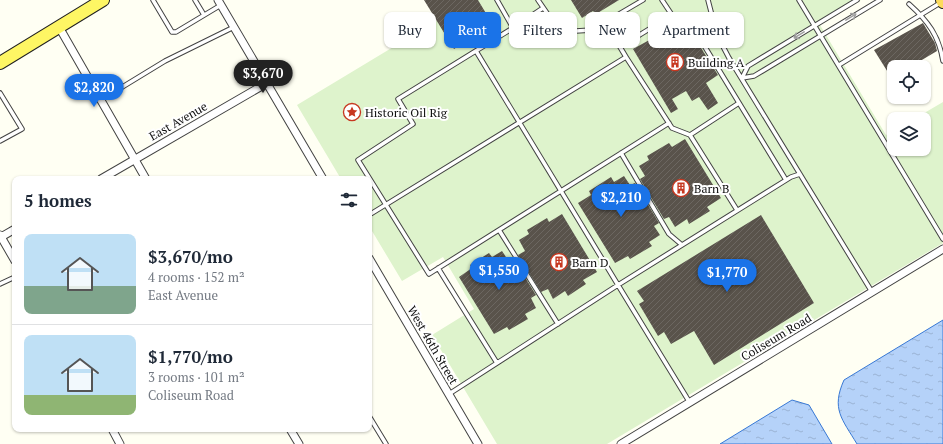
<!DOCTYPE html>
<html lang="en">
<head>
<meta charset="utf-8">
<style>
  body { margin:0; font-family:"PT Serif",serif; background:#f6f6f7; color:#1f2937; height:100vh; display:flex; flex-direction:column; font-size:15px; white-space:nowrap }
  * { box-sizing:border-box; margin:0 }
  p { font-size:13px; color:#747a83 }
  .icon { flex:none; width:22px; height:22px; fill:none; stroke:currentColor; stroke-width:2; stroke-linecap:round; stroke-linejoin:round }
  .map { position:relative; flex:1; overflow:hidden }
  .details { position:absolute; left:12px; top:176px; width:360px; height:256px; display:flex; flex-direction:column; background:#fff; border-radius:8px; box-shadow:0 1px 3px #0004 }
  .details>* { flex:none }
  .guide { position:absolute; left:384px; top:12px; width:380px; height:36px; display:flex; gap:8px }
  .tools { position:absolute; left:887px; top:60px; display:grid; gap:8px }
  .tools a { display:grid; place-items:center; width:44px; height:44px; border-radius:8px; background:#fff; box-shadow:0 1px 3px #0004; font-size:20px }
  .price { position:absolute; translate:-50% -34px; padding:0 9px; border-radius:14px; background:#1a73e8; color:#fff; font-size:13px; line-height:26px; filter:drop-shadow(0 1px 2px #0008) }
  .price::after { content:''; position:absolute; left:50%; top:24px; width:12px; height:9px; margin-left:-6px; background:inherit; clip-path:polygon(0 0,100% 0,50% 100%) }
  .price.on { background:#222; color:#fff }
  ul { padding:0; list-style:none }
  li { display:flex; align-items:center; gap:12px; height:100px; padding:0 12px }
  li+li { border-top:1px solid #e0e1e3 }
  li span { display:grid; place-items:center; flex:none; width:112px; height:80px; border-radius:8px; color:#555 }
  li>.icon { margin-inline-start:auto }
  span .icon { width:48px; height:48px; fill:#fffc; stroke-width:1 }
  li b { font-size:17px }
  h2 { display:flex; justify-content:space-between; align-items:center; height:48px; padding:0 12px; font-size:17px }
  .tag { padding:0 14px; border-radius:8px; background:#fff; box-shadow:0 1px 3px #0004; font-size:14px; line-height:36px }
  .tag.on { background:#1a73e8; color:#fff }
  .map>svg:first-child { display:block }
  .pitch { fill:#def3cc }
  .water { fill:url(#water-ripples); stroke:#3878d4 }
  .building { fill:url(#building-hatch) }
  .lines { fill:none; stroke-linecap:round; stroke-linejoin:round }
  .service-casing { stroke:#434343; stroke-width:5.5 }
  .minor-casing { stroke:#434343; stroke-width:9 }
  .primary-casing { stroke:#212121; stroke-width:14 }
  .trunk-casing { stroke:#212121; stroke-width:14 }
  .service { stroke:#fff; stroke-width:3.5 }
  .minor { stroke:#fff; stroke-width:7 }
  .primary { stroke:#fef664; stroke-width:12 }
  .trunk { stroke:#fcdb5c; stroke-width:12 }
  .oneway { stroke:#9f9f9f }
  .labels { text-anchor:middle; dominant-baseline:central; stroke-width:4; stroke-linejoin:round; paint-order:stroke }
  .poi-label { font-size:12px; fill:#101010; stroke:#fff; text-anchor:start }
  .street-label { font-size:12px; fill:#101010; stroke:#fff }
</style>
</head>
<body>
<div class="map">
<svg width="943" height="444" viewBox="0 0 943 444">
  <defs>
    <pattern id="water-ripples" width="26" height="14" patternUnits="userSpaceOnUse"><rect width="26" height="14" fill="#b5d2f9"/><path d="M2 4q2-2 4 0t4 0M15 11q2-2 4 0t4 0" fill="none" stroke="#9bb3d4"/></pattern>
    <pattern id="building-hatch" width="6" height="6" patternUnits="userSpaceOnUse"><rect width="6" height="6" fill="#59534b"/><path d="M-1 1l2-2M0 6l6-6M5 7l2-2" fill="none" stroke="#6c6761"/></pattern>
  </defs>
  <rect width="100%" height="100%" fill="#fffff3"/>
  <path class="pitch" d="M426 0H861L820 25 886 135 894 131V149H924V119H914L943 102V243L607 444H497L432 335 474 309 443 257 402 281 369 226V179H341L297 105 438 20Z"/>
  <path class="water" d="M943 320V444H857C842 419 831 409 844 380Z
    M792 400 809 405 832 444H720Z"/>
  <path class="building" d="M424 0H478L493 25 454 49Z
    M571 0H619L596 14 593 11 582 18Z
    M923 23 935 43 937 51 910 67H894V82L874 50Z
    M673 27 681 42 693 35 718 75 706 83 718 103 708 110 699 97 692 101 686 91 672 99 678 109 671 113 633 49Z
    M685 139 721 198 707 207 710 211 689 224 687 219 675 227 669 217 664 219 640 179 645 176 639 166 649 160 647 156 669 143 672 147Z
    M624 176 630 185 635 183 659 223 654 226 660 235 649 242 652 246 630 259 628 256 615 263 578 203 591 195 589 191 611 177 614 182Z
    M562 214 597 272 583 280 586 284 568 296 565 291 553 299 548 289 541 292 518 255 525 251 519 240 529 234 527 230 547 218 549 222Z
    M761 215 814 303 714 365 694 331 671 344 664 332 658 336 639 304 644 301 637 291Z
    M502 251 508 260 513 258 536 295 531 298 536 308 525 314 528 319 509 330 507 327 494 334 459 277 472 268 470 265 489 253 492 257Z"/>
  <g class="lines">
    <g class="service-casing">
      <path id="service" d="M153 0 172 32H176L221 5
        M195 0 204 15
        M497 0 513 28 543 8
        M538 0 560 32 592 30 643 0
        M708 0 717 35 729 58 872 292
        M799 0 943 239
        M857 0 748 66 742 78 754 76 880 0
        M909 4C928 21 939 36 943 61
        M672 15 694 29 786 180
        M513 28 398 99 413 124 358 160 429 274 669 123
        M620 47 672 15 662 0
        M476 51 618 285 791 177 800 174
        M626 57 672 128 690 135 737 210
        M839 65 940 3
        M0 93 22 129 0 141
        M101 100 165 61 234 27
        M690 135 739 103
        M621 153 669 234 682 245
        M369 215 626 57 605 22
        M499 230 558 324
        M438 268 497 363
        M0 284 15 277
        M449 394 618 285 690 403
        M369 416 386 444"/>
    </g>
    <g class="minor-casing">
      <path id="minor" d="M218 0 323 179
        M59 27 146 179
        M101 179 267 83
        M0 235 15 261
        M1 237 15 229
        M369 258 478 444
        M112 429 120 444
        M290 429 299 444
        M621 444 943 249"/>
    </g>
    <g class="primary-casing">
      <path id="primary" d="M0 63 103 0"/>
    </g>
    <g class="trunk-casing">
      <path id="trunk" d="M942 0 943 2"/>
    </g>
    <use href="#service" class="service"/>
    <use href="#minor" class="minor"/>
    <use href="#primary" class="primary"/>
    <use href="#trunk" class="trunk"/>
  </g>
  <defs><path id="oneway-shaft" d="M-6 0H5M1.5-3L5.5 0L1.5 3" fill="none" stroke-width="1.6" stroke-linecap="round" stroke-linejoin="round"/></defs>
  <g class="oneway">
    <use href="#oneway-shaft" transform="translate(851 17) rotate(-31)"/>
    <use href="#oneway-shaft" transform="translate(799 35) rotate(149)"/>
  </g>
  <defs>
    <g id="building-ring" transform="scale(0.9)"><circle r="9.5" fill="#fff" stroke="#c73820" stroke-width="1.5"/><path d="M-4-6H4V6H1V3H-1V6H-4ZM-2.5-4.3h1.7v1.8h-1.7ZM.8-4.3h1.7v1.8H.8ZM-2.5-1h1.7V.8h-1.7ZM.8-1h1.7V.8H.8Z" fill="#c73820"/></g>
    <g id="sight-ring" transform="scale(0.9)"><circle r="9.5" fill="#fff" stroke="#c73820" stroke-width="1.5"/><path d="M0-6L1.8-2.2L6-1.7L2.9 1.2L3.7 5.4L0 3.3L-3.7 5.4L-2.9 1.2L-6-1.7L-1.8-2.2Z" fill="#c73820"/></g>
  </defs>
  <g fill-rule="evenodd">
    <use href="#building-ring" x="675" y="62"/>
    <use href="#sight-ring" x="352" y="112"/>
    <use href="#building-ring" x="681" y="188"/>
    <use href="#building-ring" x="559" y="262"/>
  </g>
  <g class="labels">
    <g class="poi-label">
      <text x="688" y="62">Building A</text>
      <text x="365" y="112">Historic Oil Rig</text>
      <text x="694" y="188">Barn B</text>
      <text x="572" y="262">Barn D</text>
    </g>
    <g class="street-label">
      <text transform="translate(178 121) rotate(-30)">East Avenue</text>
      <text transform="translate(776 337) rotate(-31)">Coliseum Road</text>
      <text transform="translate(433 345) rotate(60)">West 46th Street</text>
    </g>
  </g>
</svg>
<div class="tools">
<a><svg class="icon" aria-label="locate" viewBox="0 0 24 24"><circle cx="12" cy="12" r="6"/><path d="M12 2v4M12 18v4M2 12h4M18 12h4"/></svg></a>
<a><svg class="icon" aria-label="layers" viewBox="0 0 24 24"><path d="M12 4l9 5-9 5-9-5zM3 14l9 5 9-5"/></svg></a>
</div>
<b class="price on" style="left:263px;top:94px">$3,670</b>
<b class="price" style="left:94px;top:108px">$2,820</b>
<b class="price" style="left:621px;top:218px">$2,210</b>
<b class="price" style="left:499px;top:291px">$1,550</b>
<b class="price" style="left:727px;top:293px">$1,770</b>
<div class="guide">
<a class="tag">Buy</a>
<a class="tag on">Rent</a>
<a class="tag">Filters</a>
<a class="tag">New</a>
<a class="tag">Apartment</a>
</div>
<section class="details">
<h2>5 homes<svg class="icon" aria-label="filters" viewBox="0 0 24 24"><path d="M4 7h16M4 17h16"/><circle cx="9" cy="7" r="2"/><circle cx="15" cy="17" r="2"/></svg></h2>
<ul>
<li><span style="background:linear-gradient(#bfe0f5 65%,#7fa58c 0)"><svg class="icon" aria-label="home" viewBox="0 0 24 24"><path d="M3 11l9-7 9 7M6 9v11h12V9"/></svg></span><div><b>$3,670/mo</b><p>4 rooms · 152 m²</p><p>East Avenue</p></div></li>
<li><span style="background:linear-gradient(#bfe0f5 75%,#8fb573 0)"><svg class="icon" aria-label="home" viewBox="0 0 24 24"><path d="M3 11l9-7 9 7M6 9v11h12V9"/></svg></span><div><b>$1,770/mo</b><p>3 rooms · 101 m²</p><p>Coliseum Road</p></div></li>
</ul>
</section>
</div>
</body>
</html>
